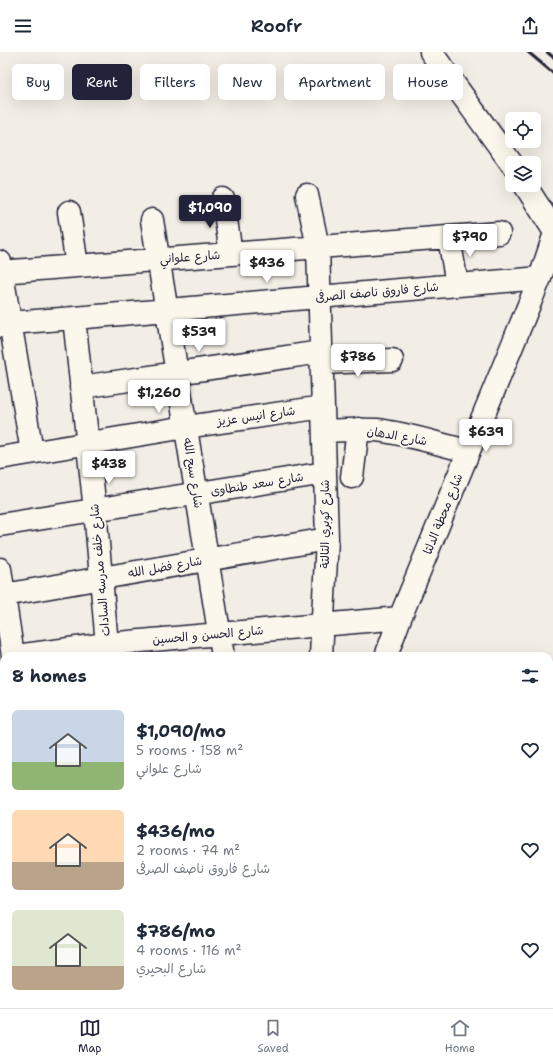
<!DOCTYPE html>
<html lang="en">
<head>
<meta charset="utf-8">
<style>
  body { margin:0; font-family:"Shantell Sans","Playpen Sans Arabic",sans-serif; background:#f6f6f7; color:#1f2937; height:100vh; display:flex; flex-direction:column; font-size:15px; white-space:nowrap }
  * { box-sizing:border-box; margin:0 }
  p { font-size:13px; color:#747a83 }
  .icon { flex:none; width:22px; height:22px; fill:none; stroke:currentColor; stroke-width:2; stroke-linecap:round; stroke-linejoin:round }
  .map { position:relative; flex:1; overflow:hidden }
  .sheet { position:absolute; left:0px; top:600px; width:553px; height:356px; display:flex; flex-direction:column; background:#fff; border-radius:12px 12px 0 0; box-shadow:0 4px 16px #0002 }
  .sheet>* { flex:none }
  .hud { position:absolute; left:12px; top:12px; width:529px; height:36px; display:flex; gap:8px }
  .fabs { position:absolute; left:505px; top:60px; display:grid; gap:8px }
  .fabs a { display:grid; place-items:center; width:36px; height:36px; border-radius:6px; background:#fff; box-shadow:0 4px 16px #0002; font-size:20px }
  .price { position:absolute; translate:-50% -34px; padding:0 9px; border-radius:4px; background:#fff; color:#222; font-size:13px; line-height:26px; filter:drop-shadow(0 1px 2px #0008) }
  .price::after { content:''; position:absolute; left:50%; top:24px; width:12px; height:9px; margin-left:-6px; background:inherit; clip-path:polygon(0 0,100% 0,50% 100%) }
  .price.current { background:#22223b; color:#fff }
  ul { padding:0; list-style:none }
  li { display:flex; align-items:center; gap:12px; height:100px; padding:0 12px }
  li span { display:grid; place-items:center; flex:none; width:112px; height:80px; border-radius:6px; color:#555 }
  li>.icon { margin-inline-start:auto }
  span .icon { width:48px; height:48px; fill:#fffc; stroke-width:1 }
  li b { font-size:17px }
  h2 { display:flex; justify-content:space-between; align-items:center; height:48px; padding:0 12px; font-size:17px }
  .chip { padding:0 14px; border-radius:6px; background:#fff; box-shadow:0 4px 16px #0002; font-size:14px; line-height:36px }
  .chip.current { background:#22223b; color:#fff }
  header { display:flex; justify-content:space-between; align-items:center; height:52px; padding:0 12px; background:#fff; font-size:18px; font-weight:600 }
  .menu { display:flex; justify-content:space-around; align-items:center; height:56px; border-top:1px solid #e0e1e3; background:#fff; font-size:11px; color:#747a83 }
  .menu a { display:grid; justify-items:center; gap:2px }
  .menu .current { color:#22223b }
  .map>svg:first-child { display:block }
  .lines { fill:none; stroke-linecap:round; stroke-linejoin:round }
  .minor-casing { stroke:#22223b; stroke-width:25 }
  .major-casing { stroke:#22223b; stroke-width:25 }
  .minor { stroke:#fbf7ec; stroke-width:22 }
  .major { stroke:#fbf7ec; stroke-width:22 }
  .rail { stroke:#22223b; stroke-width:3 }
  .labels { text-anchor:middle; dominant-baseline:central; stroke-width:4; stroke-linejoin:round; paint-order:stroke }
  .street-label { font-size:12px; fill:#22223b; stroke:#fbf7ec }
</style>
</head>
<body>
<header><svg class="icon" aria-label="menu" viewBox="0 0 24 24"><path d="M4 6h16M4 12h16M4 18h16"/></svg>Roofr<svg class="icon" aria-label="share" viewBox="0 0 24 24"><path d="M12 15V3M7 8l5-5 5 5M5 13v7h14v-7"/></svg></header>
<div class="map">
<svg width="553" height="956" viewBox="0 0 553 956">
  <rect width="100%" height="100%" fill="#f2eee5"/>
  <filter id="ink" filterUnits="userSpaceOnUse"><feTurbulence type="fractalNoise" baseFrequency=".025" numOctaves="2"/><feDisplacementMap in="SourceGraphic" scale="8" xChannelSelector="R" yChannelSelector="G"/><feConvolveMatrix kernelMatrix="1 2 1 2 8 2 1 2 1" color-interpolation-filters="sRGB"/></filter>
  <g filter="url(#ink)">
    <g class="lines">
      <g class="minor-casing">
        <path id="minor" d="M307 143 318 195 325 421 327 487 321 604
          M223 147 231 202
          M69 160 77 214
          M152 168 223 604
          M449 185 457 233
          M0 210 32 400
          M0 220 499 181
          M74 266 95 458 108 604
          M0 274 10 271 74 266 540 226
          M322 311 392 308
          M81 335 321 300
          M324 379C342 378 359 377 377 378 408 382 438 392 468 399
          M0 406 186 375 323 355
          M352 425 358 377
          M0 473 325 421
          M0 517 13 604
          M4 543 327 487
          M16 604 107 592 400 566
          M386 604 400 566 540 226 553 187
          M0 662H4
          M0 803H4
          M138 952 139 956
          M320 952 333 956
          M66 956 80 952
          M266 956 267 952"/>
      </g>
      <g class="major-casing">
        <path id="major" d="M431 0 512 112
          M525 133 553 177"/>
      </g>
      <use href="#minor" class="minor"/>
      <use href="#major" class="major"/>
      <path class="rail" d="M528 0 553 21
        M547 0 553 5"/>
    </g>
  </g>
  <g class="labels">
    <g class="street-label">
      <text transform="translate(190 205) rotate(-4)">شارع علواني</text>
      <text transform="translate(377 240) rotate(-5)">شارع فاروق ناصف الصرفى</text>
      <text transform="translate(256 364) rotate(-8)">شارع انيس عزيز</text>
      <text transform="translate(397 384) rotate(10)">شارع الدهان</text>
      <text transform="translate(193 421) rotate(81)">شارع سبح الله</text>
      <text transform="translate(257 432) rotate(-9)">شارع سعد طنطاوى</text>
      <text transform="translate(443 462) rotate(-68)">شارع محطة الدلتا</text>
      <text transform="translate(325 472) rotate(-90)">شارع كوبري التالتة</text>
      <text transform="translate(165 515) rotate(-10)">شارع فضل الله</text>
      <text transform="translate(100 518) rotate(-95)">شارع خلف مدرسه السادات</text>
      <text transform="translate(208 583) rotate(-5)">شارع الحسن و الحسين</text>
    </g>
  </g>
</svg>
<div class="fabs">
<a><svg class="icon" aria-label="locate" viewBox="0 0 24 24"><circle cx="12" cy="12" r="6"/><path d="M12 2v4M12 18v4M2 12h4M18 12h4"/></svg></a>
<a><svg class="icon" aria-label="layers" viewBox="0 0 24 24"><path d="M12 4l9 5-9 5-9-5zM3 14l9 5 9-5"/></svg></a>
</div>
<b class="price current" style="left:210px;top:177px">$1,090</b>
<b class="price" style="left:470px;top:206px">$790</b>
<b class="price" style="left:267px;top:232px">$436</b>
<b class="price" style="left:199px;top:301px">$539</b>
<b class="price" style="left:358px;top:326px">$786</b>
<b class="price" style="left:159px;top:362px">$1,260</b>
<b class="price" style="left:486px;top:401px">$639</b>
<b class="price" style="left:109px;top:433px">$438</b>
<div class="hud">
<a class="chip">Buy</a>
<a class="chip current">Rent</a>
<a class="chip">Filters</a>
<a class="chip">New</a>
<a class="chip">Apartment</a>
<a class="chip">House</a>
</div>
<section class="sheet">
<h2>8 homes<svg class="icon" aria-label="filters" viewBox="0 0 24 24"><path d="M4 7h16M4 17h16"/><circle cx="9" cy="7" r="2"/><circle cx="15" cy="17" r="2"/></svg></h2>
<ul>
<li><span style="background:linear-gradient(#c9d6e8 65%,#8fb573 0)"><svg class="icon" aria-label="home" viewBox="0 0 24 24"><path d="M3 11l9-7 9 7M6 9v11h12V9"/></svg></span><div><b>$1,090/mo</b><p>5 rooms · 158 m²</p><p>شارع علواني</p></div><svg class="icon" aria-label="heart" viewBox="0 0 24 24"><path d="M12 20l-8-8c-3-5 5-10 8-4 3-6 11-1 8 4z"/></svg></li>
<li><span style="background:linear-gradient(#ffd9b3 65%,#b9a48a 0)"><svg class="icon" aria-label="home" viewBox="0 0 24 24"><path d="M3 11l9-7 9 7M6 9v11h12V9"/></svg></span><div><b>$436/mo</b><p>2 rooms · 74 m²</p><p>شارع فاروق ناصف الصرفى</p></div><svg class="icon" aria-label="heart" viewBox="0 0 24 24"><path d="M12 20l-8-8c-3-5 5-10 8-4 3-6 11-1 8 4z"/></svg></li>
<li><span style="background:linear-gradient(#dfe7d0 70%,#b9a48a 0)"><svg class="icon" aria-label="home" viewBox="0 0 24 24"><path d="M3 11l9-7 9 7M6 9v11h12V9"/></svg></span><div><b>$786/mo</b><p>4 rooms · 116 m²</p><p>شارع البحيري</p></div><svg class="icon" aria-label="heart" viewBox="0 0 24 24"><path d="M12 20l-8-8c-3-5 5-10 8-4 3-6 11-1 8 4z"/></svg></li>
</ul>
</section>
</div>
<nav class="menu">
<a class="current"><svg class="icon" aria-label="map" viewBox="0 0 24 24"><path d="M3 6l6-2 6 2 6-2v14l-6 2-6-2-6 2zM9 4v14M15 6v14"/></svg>Map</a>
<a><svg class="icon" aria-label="saved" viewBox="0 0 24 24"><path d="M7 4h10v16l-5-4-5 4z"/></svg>Saved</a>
<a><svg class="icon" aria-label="home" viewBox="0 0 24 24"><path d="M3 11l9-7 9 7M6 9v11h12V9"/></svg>Home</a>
</nav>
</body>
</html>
